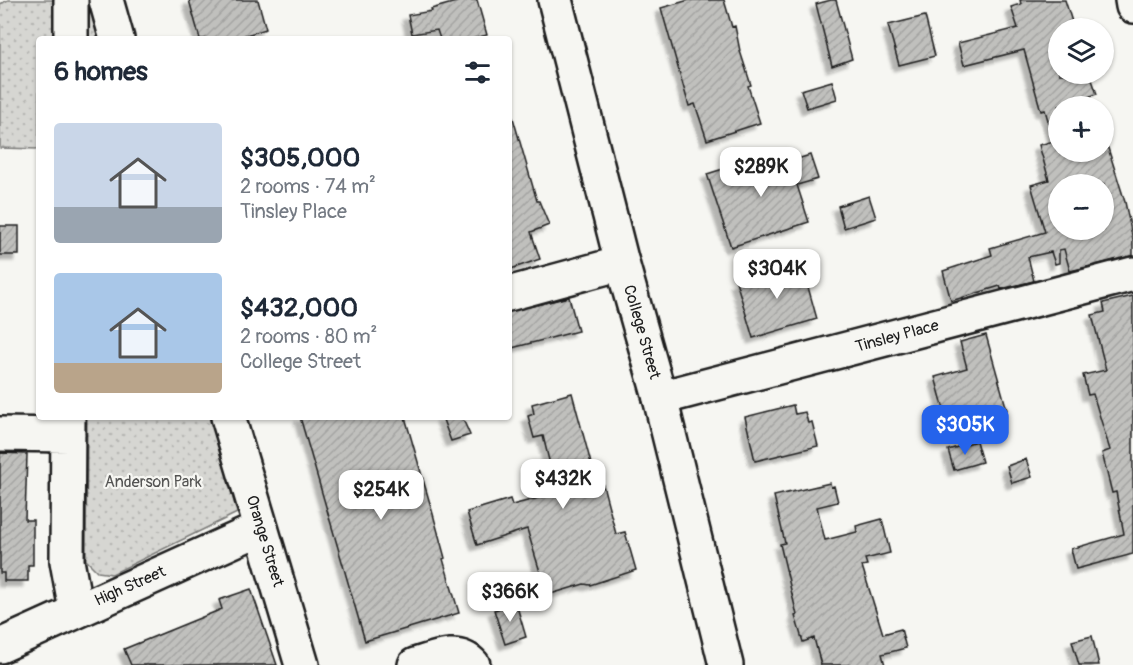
<!DOCTYPE html>
<html lang="en">
<head>
<meta charset="utf-8">
<style>
  body { margin:0; font-family:Pangolin,sans-serif; background:#f2f2f3; color:#1f2937; height:100vh; display:flex; flex-direction:column; font-size:22px; white-space:nowrap }
  * { box-sizing:border-box; margin:0 }
  p { font-size:20px; color:#747a83 }
  .icon { flex:none; width:33px; height:33px; fill:none; stroke:currentColor; stroke-width:2; stroke-linecap:round; stroke-linejoin:round }
  .map { position:relative; flex:1; overflow:hidden }
  .side { position:absolute; left:36px; top:36px; width:476px; height:384px; display:flex; flex-direction:column; background:#fff; border-radius:6px; box-shadow:0 2px 4px #0004 }
  .side>* { flex:none }
  .tools { position:absolute; left:1048px; top:18px; display:grid; gap:12px }
  .tools a { display:grid; place-items:center; width:66px; height:66px; border-radius:50%; background:#fff; box-shadow:0 2px 4px #0004; font-size:30px }
  .price { position:absolute; translate:-50% -51px; padding:0 14px; border-radius:12px; background:#fff; color:#222; font-size:20px; line-height:39px; filter:drop-shadow(0 2px 3px #0008) }
  .price::after { content:''; position:absolute; left:50%; top:36px; width:18px; height:14px; margin-left:-9px; background:inherit; clip-path:polygon(0 0,100% 0,50% 100%) }
  .price.active { background:#2563eb; color:#fff }
  ul { padding:0; list-style:none }
  li { display:flex; align-items:center; gap:18px; height:150px; padding:0 18px }
  li span { display:grid; place-items:center; flex:none; width:168px; height:120px; border-radius:6px; color:#555 }
  li>.icon { margin-inline-start:auto }
  span .icon { width:72px; height:72px; fill:#fffc; stroke-width:1 }
  li b { font-size:26px }
  h2 { display:flex; justify-content:space-between; align-items:center; height:72px; padding:0 18px; font-size:26px }
  .map>svg:first-child { display:block }
  .park { fill:url(#park-dots); stroke:#797977; stroke-width:1.5 }
  .building { fill:url(#building-hatch); stroke:#1c1c1c; stroke-width:1.5; fill-rule:evenodd; filter:url(#shadow) }
  .lines { fill:none; stroke-linecap:round; stroke-linejoin:round }
  .minor-casing { stroke:#1c1c1c; stroke-width:38 }
  .major-casing { stroke:#1c1c1c; stroke-width:38 }
  .minor { stroke:#f6f6f2; stroke-width:33 }
  .major { stroke:#f6f6f2; stroke-width:33 }
  .labels { text-anchor:middle; dominant-baseline:central; stroke-width:4.5; stroke-linejoin:round; paint-order:stroke }
  .street-label { font-size:16px; fill:#1c1c1c; stroke:#f6f6f2 }
  .park-label { font-size:16px; fill:#545453; stroke:#f6f6f2 }
</style>
</head>
<body>
<div class="map">
<svg width="1133" height="665" viewBox="0 0 1133 665">
  <defs>
    <pattern id="park-dots" width="8" height="8" patternUnits="userSpaceOnUse" patternTransform="scale(1.5)"><rect width="8" height="8" fill="#d6d6d2"/><path d="M2 2h.1M6 6h.1" fill="none" stroke="#b7b7b4" stroke-width="1.8" stroke-linecap="round"/></pattern>
    <pattern id="building-hatch" width="6" height="6" patternUnits="userSpaceOnUse" patternTransform="scale(1.5)"><rect width="6" height="6" fill="#c0c0bd"/><path d="M-1 1l2-2M0 6l6-6M5 7l2-2" fill="none" stroke="#a4a4a2"/></pattern>
    <filter id="shadow"><feDropShadow dx="-5.5" dy="5.5" stdDeviation="1.5" flood-color="#0004"/></filter>
  </defs>
  <rect width="100%" height="100%" fill="#f6f6f2"/>
  <filter id="ink" filterUnits="userSpaceOnUse"><feTurbulence type="fractalNoise" baseFrequency=".0167" numOctaves="2"/><feDisplacementMap in="SourceGraphic" scale="12" xChannelSelector="R" yChannelSelector="G"/><feConvolveMatrix kernelMatrix="1 2 1 2 8 2 1 2 1" color-interpolation-filters="sRGB"/></filter>
  <g filter="url(#ink)">
    <path class="park" d="M8 0H58L57 39H39V149L0 148V4Z
      M88 0H93L104 39H87Z
      M87 417H211L237 513 112 574 98 572 86 560Z"/>
    <path class="building" d="M189 0H258L266 29 233 39H200Z
      M463 0H477L487 35 472 39H440L437 30 412 34 408 15 432 11 431 9Z
      M689 0H724L732 27 735 26 740 51 751 85 748 86 760 123 707 140 695 104 689 106 661 8Z
      M831 0H836L852 59 832 66 816 4Z
      M1020 0H1065L1074 28H1059V74H1090L1097 94 1059 106V152H1104V148H1108L1125 202 1133 240V256L1070 271 1064 249 1059 250V263L1055 264 1051 252 1028 257 1034 281 1001 289 1000 286 951 301 943 271 992 255 990 248 1045 232 1031 185 1049 180 1039 145 1054 141 1045 110 1041 111 1024 50 964 65 958 43 1018 28 1011 7 1021 4ZM1059 184H1104V230H1059Z
      M925 16 935 56 899 65 888 25Z
      M832 81 837 99 807 108 801 90Z
      M508 118H513L537 201H539L549 225 531 232 540 259 508 270Z
      M810 155 818 179 797 185 809 222 731 247 707 174 755 159 759 171Z
      M869 196 876 218 844 228 838 206Z
      M0 226H19V255H0Z
      M801 262 817 319 753 338 736 281Z
      M1133 296V554L1076 569 1071 549 1124 534 1116 492 1112 493 1102 453 1110 450 1093 394 1088 395 1083 375 1106 370 1092 315 1105 312 1103 303Z
      M569 297 578 331 508 349V312Z
      M986 335 1007 410 980 418 976 404 945 413 935 377 967 368 960 342Z
      M572 393 596 482 602 481 616 534 625 532 636 570 590 585 584 584 547 595 527 529 477 545 467 512 510 499 512 505 557 493 543 436 534 438 528 416 534 414 532 404Z
      M793 405 795 414 805 412 808 423 812 422 818 446 755 461 745 417Z
      M300 417H405L433 514 445 558 443 559 459 613 365 641Z
      M442 417H462L470 435 451 441Z
      M976 441 982 462 954 470 948 450Z
      M0 453 27 454 25 520H33V565H28V581H4V573H0Z
      M1026 459 1032 477 1012 483 1007 466Z
      M830 483 831 487 834 486 838 502 817 507 825 540 857 532 856 526 882 519 890 553 865 559 867 565 862 566 883 634 901 629 906 648 882 654 885 665H821L814 638 803 642 795 616 797 615 780 544 785 543 774 496Z
      M251 589 277 665H131L124 649 222 609 219 600Z
      M516 603 526 637 505 644 494 610Z
      M1092 636 1099 665H1079L1072 641Z"/>
    <g class="lines">
      <g class="minor-casing">
        <path id="minor" d="M71 0V39
          M106 0 117 39
          M1132 0 1133 6
          M508 294 622 263
          M660 398 1133 274
          M68 417 67 561 76 610
          M228 417 302 665
          M0 434 68 435
          M0 646 261 528
          M415 665C435 659 458 648 473 665"/>
      </g>
      <g class="major-casing">
        <path id="major" d="M555 0 622 263 660 398 726 665"/>
      </g>
      <use href="#minor" class="minor"/>
      <use href="#major" class="major"/>
    </g>
  </g>
  <g class="labels">
    <g class="street-label">
      <text transform="translate(642 332) rotate(74)">College Street</text>
      <text transform="translate(897 336) rotate(-15)">Tinsley Place</text>
      <text transform="translate(265 541) rotate(73)">Orange Street</text>
      <text transform="translate(130 586) rotate(-24)">High Street</text>
    </g>
    <g class="park-label">
      <text x="153" y="482">Anderson Park</text>
    </g>
  </g>
</svg>
<div class="tools">
<a><svg class="icon" aria-label="layers" viewBox="0 0 24 24"><path d="M12 4l9 5-9 5-9-5zM3 14l9 5 9-5"/></svg></a>
<a>+</a>
<a>−</a>
</div>
<b class="price" style="left:761px;top:198px">$289K</b>
<b class="price" style="left:777px;top:300px">$304K</b>
<b class="price active" style="left:965px;top:456px">$305K</b>
<b class="price" style="left:563px;top:510px">$432K</b>
<b class="price" style="left:381px;top:521px">$254K</b>
<b class="price" style="left:510px;top:623px">$366K</b>
<section class="side">
<h2>6 homes<svg class="icon" aria-label="filters" viewBox="0 0 24 24"><path d="M4 7h16M4 17h16"/><circle cx="9" cy="7" r="2"/><circle cx="15" cy="17" r="2"/></svg></h2>
<ul>
<li><span style="background:linear-gradient(#c9d6e8 70%,#9aa5b1 0)"><svg class="icon" aria-label="home" viewBox="0 0 24 24"><path d="M3 11l9-7 9 7M6 9v11h12V9"/></svg></span><div><b>$305,000</b><p>2 rooms · 74 m²</p><p>Tinsley Place</p></div></li>
<li><span style="background:linear-gradient(#a9c7e8 75%,#b9a48a 0)"><svg class="icon" aria-label="home" viewBox="0 0 24 24"><path d="M3 11l9-7 9 7M6 9v11h12V9"/></svg></span><div><b>$432,000</b><p>2 rooms · 80 m²</p><p>College Street</p></div></li>
</ul>
</section>
</div>
</body>
</html>
